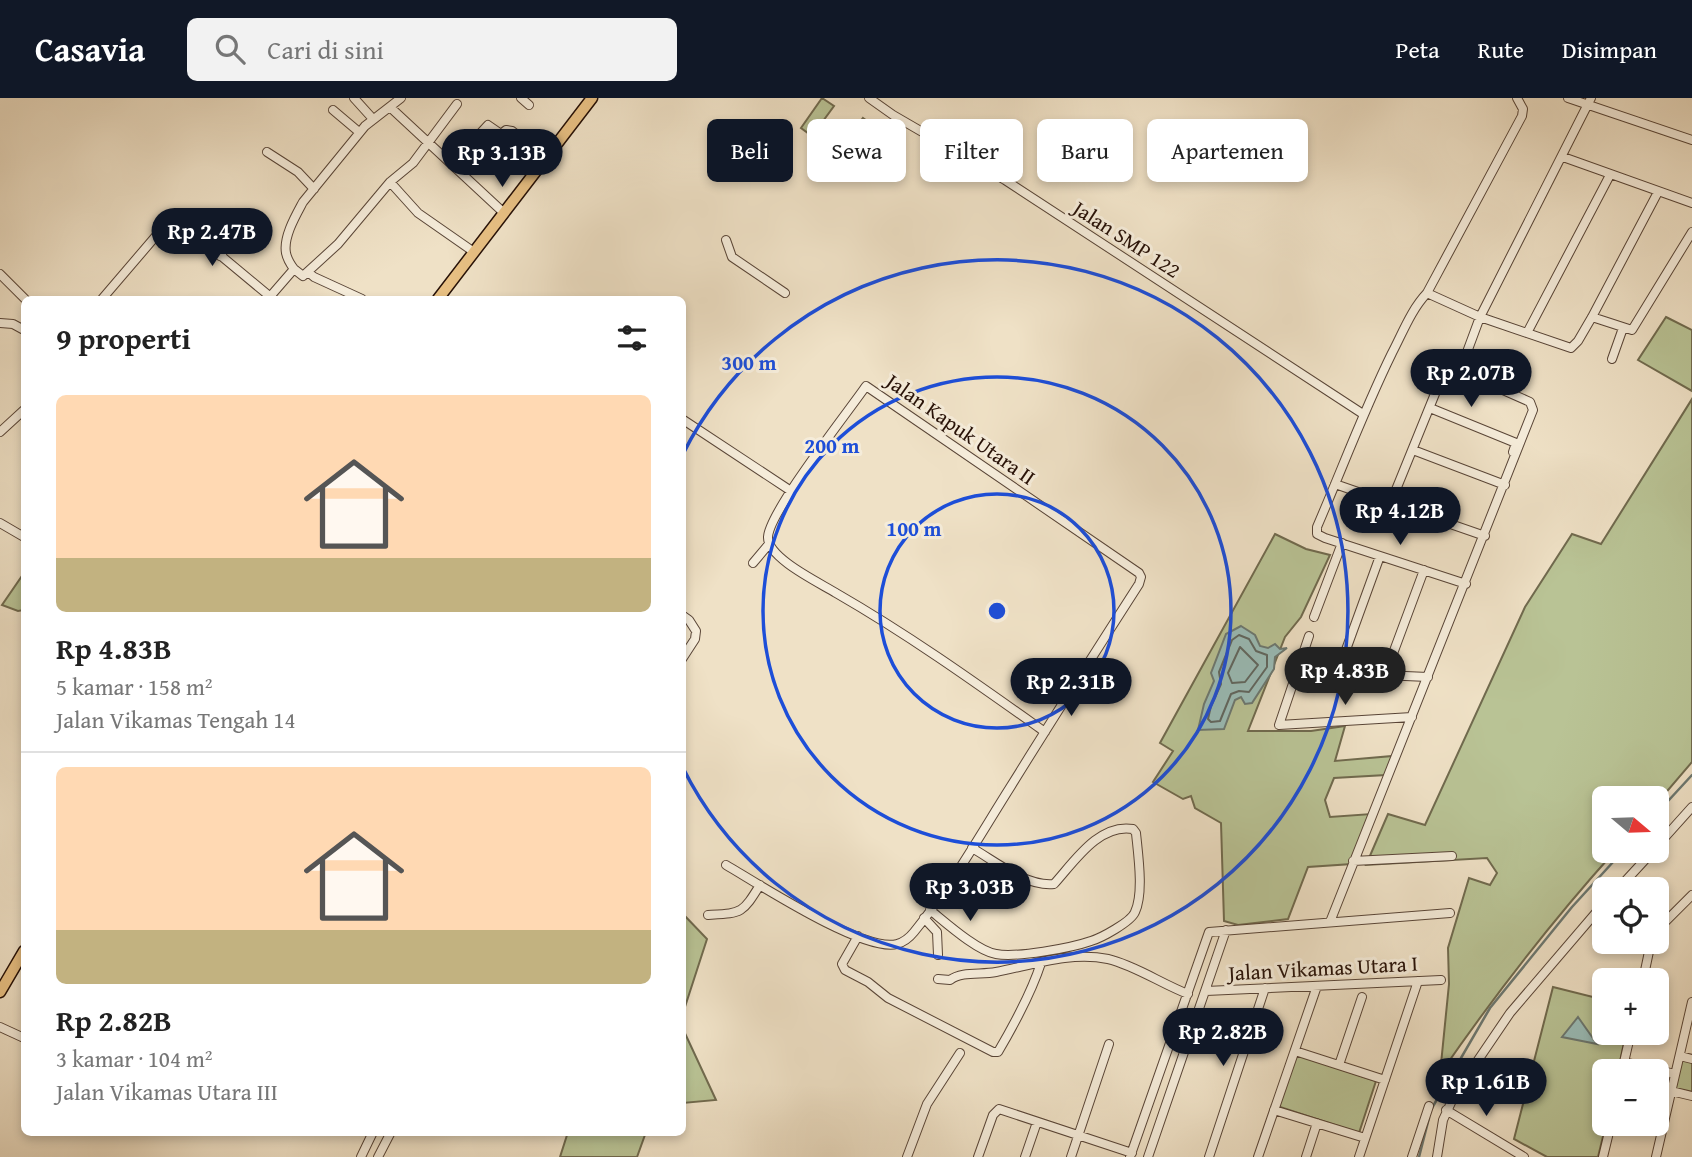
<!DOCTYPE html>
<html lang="id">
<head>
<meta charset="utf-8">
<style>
  body { margin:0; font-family:"Gentium Book Plus",serif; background:#f2f2f2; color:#222; height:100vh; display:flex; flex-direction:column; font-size:26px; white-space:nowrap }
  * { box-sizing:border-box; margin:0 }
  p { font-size:23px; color:#767676 }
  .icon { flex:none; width:38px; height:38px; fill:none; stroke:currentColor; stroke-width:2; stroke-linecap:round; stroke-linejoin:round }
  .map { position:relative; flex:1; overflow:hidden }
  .sheet { position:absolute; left:21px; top:198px; width:665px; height:840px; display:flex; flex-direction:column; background:#fff; border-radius:10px; box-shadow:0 4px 10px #0003 }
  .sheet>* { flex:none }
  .banner { position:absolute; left:707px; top:21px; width:665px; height:63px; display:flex; gap:14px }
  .needle { width:46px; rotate:109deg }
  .buttons { position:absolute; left:1592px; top:688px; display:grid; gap:14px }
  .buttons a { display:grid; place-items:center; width:77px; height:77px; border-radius:10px; background:#fff; box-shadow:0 4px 10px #0003; font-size:35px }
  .price { position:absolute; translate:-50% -60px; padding:0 16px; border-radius:24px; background:#111827; color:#fff; font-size:23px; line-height:46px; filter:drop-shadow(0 2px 4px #0008) }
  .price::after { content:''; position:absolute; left:50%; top:42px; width:21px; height:16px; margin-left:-10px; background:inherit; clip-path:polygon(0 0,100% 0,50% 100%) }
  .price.active { background:#222; color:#fff }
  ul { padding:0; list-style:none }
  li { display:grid; align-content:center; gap:14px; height:371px; padding:0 35px }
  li+li { border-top:2px solid #e0e0e0 }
  li span { display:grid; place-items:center; height:217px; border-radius:10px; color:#555 }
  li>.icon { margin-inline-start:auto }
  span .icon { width:126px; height:126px; fill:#fffc; stroke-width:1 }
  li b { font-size:30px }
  h2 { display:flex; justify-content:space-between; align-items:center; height:84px; padding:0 35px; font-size:30px }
  .pill { padding:0 24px; border-radius:10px; background:#fff; box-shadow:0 4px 10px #0003; font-size:24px; line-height:63px }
  .pill.active { background:#111827; color:#fff }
  header { display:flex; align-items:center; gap:42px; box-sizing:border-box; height:98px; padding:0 35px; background:#111827; color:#fff }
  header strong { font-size:33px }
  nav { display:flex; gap:38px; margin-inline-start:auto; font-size:24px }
  .search { width:490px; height:63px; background:#f2f2f2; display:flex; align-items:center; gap:18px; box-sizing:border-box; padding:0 24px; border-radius:10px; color:#767676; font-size:26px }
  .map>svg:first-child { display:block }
  .green { fill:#b9c395; stroke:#706a4e; stroke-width:2 }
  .water { fill:#9abdb8; stroke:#6c7871; stroke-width:2 }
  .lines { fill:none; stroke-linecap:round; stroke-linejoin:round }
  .shore { stroke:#606760; stroke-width:2 }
  .stream { stroke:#6c7871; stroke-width:2.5 }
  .minor-casing { stroke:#594537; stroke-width:10 }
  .major-casing { stroke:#271107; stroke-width:13 }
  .minor { stroke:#f5ecda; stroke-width:8 }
  .major { stroke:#e8c083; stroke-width:10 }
  .ring { fill:none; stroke:#1d4ed8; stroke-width:3.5 }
  .labels { text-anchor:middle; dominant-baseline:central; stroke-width:6; stroke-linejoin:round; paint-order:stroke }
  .street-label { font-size:21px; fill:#271107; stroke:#f5ecda }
  .centre { fill:#1d4ed8; stroke:#f5ecda; stroke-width:3.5 }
  .ring-label { font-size:21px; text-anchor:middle; font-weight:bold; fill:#1d4ed8; stroke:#f5ecda; stroke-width:6; stroke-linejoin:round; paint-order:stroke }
</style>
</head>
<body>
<header>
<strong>Casavia</strong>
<div class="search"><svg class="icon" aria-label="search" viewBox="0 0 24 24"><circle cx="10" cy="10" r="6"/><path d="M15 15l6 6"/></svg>Cari di sini</div>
<nav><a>Peta</a><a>Rute</a><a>Disimpan</a></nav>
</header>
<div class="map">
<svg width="1692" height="1059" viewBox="0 0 1692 1059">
  <rect width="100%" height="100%" fill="#efe1c6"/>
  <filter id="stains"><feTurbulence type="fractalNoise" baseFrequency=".00286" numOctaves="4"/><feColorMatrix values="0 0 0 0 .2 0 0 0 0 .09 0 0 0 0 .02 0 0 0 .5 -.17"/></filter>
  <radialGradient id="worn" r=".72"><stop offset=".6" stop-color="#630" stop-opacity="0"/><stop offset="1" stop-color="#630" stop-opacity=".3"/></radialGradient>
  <path class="green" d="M822 0 834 8 812 38 801 30Z
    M863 20 881 33 872 46 854 32Z
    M1666 219 1692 232V293L1638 262Z
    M1692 301V664L1657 705V700H1605V752L1615 753C1551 824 1494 898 1440 976L1449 886 1448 850 1469 780 1490 787 1497 775 1487 760 1366 767 1388 716 1425 727 1525 509 1572 436 1601 446Z
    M1275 436 1306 451 1330 457 1301 519 1285 539 1248 633H1311L1345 628 1335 663 1393 658 1386 677 1334 680 1325 702 1330 719 1371 716 1352 766 1308 769 1288 821 1238 827 1224 823 1221 725 1195 710 1191 698 1183 701 1153 684 1173 653 1160 645Z
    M24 475V512L18 513 2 507Z
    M683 816 707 841 683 915Z
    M1553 889 1605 902V934L1626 935 1618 973H1605L1606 1026 1598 1059H1547L1514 1041Z
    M682 931H683L716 1002 683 1005Z
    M1295 956 1376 983 1359 1035 1277 1008Z
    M1681 962 1692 963V996L1674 992Z
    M568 1034H646L637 1059H560Z"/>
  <path class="water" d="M1241 528 1255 537 1260 548 1268 550 1275 546 1280 551 1287 550 1275 559 1274 571 1252 605 1245 606 1241 599 1235 602 1224 631 1198 632 1204 606 1214 583 1211 575 1226 536Z
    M1578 919 1597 946 1562 939Z"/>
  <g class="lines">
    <path class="shore" d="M1239 537 1249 541 1256 553 1267 557V569L1249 594 1239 593 1231 596 1220 623 1211 624 1208 621 1211 608 1221 586 1219 574 1232 542Z
      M1240 549 1258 567 1245 584 1232 585 1228 575Z"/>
    <path class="stream" d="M1657 715 1692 677
      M1432 1010 1490 910 1572 809 1624 752
      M1419 1059 1429 1020"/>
    <g class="minor-casing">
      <path id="minor" d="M354 0 373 21
        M521 0 529 7
        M869 0 893 17 1005 82 1363 316
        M1568 0 1692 42
        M391 10 504 115
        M333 12 359 34
        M267 54 298 74 314 91
        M1563 59 1692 105
        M451 65H453L488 27 501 36 506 32 512 33 546 60
        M390 84 418 115 474 154
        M726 142 732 159 785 195
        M220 158 237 135
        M294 171 303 178 338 146 390 84 413 65 457 6
        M308 174 314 179 362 201
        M0 176 25 201
        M1427 195 1480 219 1571 250 1578 243 1592 219 1658 94
        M102 201 173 118 273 201
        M268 201 294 171C291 167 287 160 286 155 283 139 296 117 303 104L365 28 401 0
        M1592 219 1632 232 1692 134
        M0 225 13 226 24 232
        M1527 235 1610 77
        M1612 261 1623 230
        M1460 273 1480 219 1591 0
        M1430 310 1516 345 1513 354
        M682 321 791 393
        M0 334 24 312
        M1413 352 1505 387
        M1335 386 1485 438
        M0 425 24 439
        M753 465 769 446
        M1466 486 1325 440 1317 436V429C1342 371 1364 312 1392 255 1403 234 1411 212 1427 195L1522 18 1523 11 1517 0
        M682 517 689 522 696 533 695 541 682 561
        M1314 519 1342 445
        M1309 538 1279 627 1412 619
        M1343 560 1380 458
        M1382 577 1428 579
        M1385 577 1424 472
        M1657 748 1692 709
        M1353 763 1452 758
        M726 767C757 785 864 855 897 846 904 844 910 839 914 834 951 789 980 737 1011 688 1053 620 1096 553 1139 486L1141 479 1139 475 866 288C848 314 769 414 768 439 767 460 820 485 836 495 909 537 976 585 1045 634
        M955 775 989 800
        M1618 791 1654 752
        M930 812C945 824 977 853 996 856 1016 860 1071 850 1091 843 1101 840 1131 824 1135 814 1144 795 1138 756 1136 735L1133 731C1099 725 1074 764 1054 786 1026 789 995 763 972 750
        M708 817C742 815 742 816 760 787
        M924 820 937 834 938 857
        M1330 824 1533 312 1530 304 1460 273 1452 272 1443 276 1391 404
        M1657 832 1692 797
        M858 838 842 866 845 872 868 884 888 900 993 954H998C1015 925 1031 896 1041 865
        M938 881 950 882C962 873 981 877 996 874 1032 867 1071 853 1108 861 1134 867 1162 886 1188 896
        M1643 882 1651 844
        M1206 893 1441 882
        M0 929 24 940
        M1295 953 1385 982
        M1680 958 1692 961
        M1624 964 1675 976
        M1339 967 1362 899
        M1622 973 1631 934
        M1671 993 1692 998
        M1274 1012 1365 1040
        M1446 1012 1524 1059
        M361 1059 373 1034
        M378 1059 391 1034
        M907 1059 927 1006 960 955
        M978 1059 993 1017 999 1011 1132 1055
        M1025 1059 1037 1024
        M1071 1059 1109 946
        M1130 1059 1209 834 1450 815
        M1148 1059 1226 832
        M1209 1059 1265 890
        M1258 1059 1317 888
        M1306 1059 1317 1025
        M1359 1059 1418 883
        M1412 1059 1429 1008
        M1437 1059 1443 1022 1455 996 1510 915 1605 804
        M1603 1059 1611 1026
        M1656 1059 1692 904"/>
    </g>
    <g class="major-casing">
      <path id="major" d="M438 201 592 0
        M0 894 24 853"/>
    </g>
    <use href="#minor" class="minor"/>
    <use href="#major" class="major"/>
  </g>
  <g class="ring">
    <circle cx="997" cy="513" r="117"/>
    <circle cx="997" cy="513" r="234"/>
    <path d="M683 356A351 351 0 1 1 683 670"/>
  </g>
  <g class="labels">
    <g class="street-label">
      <text transform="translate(1127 141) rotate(33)">Jalan SMP 122</text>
      <text transform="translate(961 331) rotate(35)">Jalan Kapuk Utara II</text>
      <text transform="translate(1323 870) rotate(-3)">Jalan Vikamas Utara I</text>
    </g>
  </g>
  <circle cx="997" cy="513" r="10" class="centre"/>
  <g class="ring-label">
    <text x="749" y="272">300 m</text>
    <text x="832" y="355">200 m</text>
    <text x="914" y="438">100 m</text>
  </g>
  <rect width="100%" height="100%" filter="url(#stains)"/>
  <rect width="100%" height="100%" fill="url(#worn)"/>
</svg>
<div class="buttons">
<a><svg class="needle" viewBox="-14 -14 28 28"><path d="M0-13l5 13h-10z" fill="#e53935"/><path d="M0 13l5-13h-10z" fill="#767676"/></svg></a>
<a><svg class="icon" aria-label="locate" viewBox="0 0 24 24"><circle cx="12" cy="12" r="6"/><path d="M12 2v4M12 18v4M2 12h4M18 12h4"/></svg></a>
<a>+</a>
<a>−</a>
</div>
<b class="price" style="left:502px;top:91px">Rp 3.13B</b>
<b class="price" style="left:212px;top:170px">Rp 2.47B</b>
<b class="price" style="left:1471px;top:311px">Rp 2.07B</b>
<b class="price" style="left:1400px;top:449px">Rp 4.12B</b>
<b class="price active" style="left:1345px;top:609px">Rp 4.83B</b>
<b class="price" style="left:1071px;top:620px">Rp 2.31B</b>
<b class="price" style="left:970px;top:825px">Rp 3.03B</b>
<b class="price" style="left:1223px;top:970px">Rp 2.82B</b>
<b class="price" style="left:1486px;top:1020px">Rp 1.61B</b>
<div class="banner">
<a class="pill active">Beli</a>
<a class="pill">Sewa</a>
<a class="pill">Filter</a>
<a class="pill">Baru</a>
<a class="pill">Apartemen</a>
</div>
<section class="sheet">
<h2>9 properti<svg class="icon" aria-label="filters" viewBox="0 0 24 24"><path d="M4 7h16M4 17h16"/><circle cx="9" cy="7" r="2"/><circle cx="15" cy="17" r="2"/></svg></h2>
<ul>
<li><span style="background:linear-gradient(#ffd9b3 75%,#c2b280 0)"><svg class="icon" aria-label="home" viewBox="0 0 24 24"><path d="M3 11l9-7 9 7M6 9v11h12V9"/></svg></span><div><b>Rp 4.83B</b><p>5 kamar · 158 m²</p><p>Jalan Vikamas Tengah 14</p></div></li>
<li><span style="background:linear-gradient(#ffd9b3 75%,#c2b280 0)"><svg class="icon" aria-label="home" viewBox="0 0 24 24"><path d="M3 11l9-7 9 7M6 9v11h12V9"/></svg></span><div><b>Rp 2.82B</b><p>3 kamar · 104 m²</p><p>Jalan Vikamas Utara III</p></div></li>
</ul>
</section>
</div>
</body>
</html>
